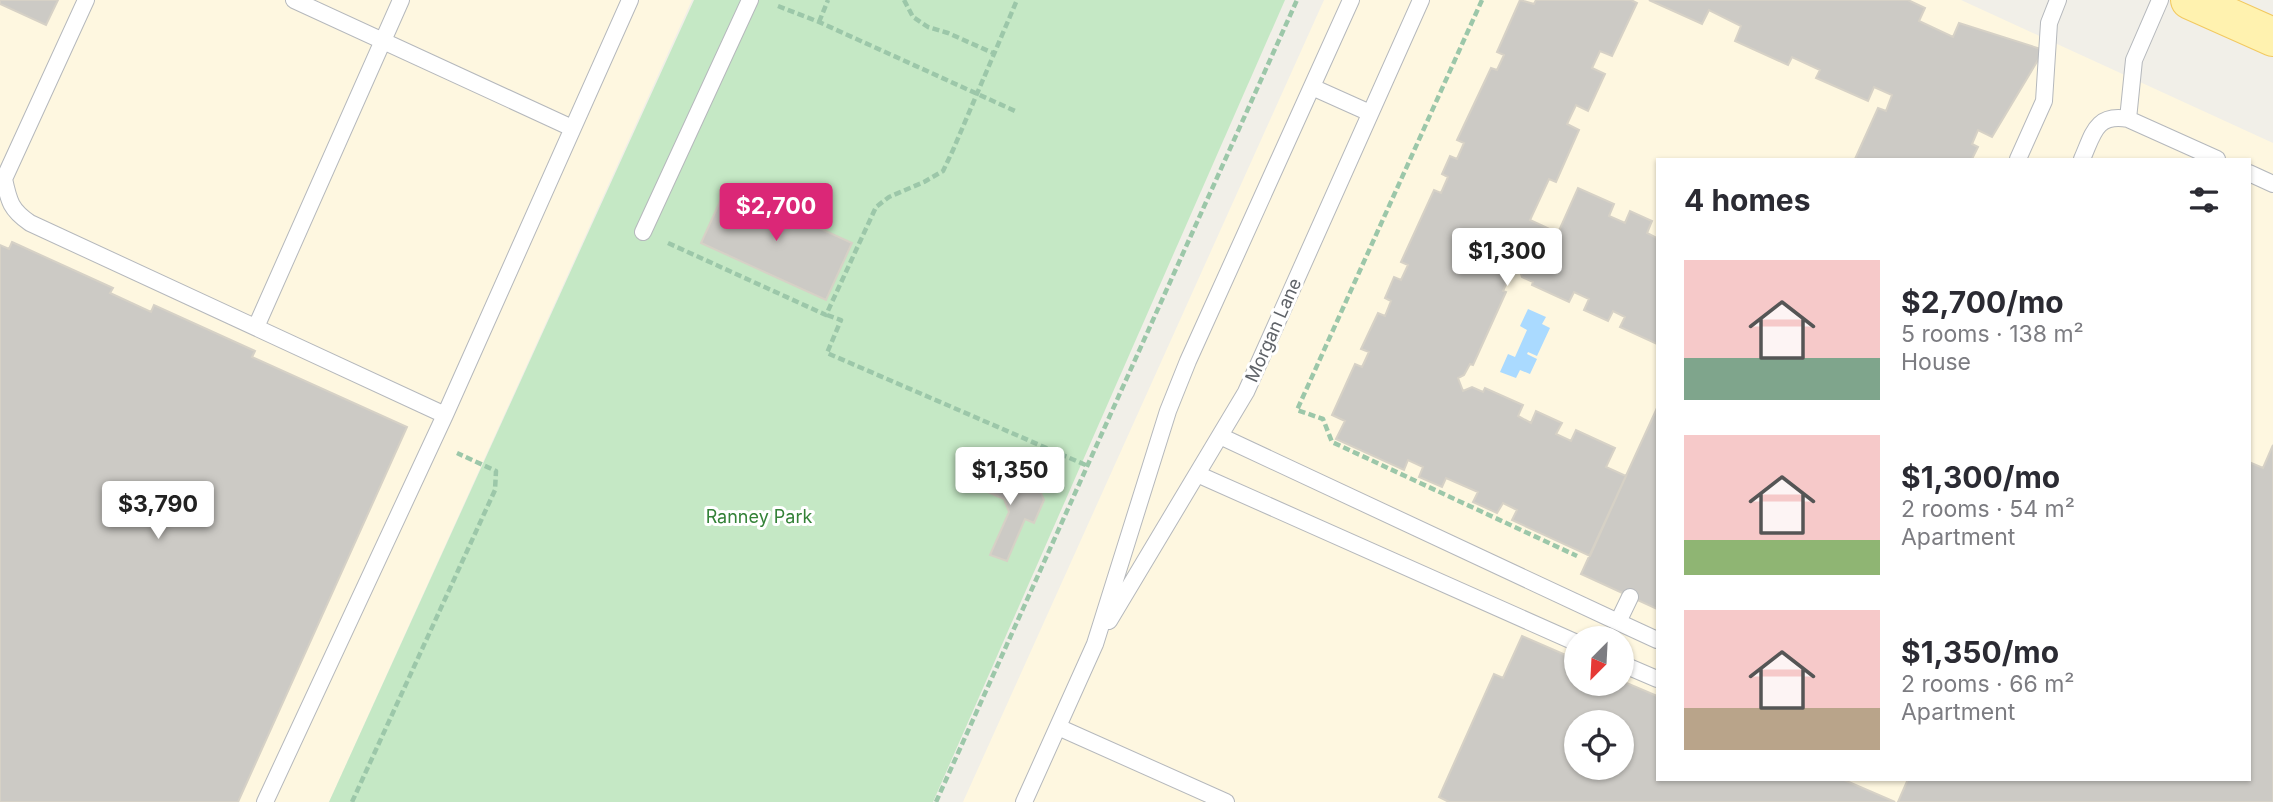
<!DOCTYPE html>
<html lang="en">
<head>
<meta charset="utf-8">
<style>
  body { margin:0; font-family:Inter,sans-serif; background:#f7f7f7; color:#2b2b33; height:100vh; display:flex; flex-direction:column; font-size:26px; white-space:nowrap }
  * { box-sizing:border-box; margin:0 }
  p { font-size:23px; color:#7c7c81 }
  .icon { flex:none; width:38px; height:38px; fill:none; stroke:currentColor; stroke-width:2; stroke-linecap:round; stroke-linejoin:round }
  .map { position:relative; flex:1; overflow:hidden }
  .drawer { position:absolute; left:1656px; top:158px; width:595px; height:623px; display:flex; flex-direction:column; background:#fff; border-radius:0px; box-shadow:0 2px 5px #0004 }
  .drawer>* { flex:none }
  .needle { width:46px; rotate:204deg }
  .tools { position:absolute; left:1564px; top:626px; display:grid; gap:14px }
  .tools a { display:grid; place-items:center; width:70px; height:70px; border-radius:50%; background:#fff; box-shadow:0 2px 5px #0004; font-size:35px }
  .price { position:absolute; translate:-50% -60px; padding:0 16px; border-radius:7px; background:#fff; color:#222; font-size:23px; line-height:46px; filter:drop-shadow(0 2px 4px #0008) }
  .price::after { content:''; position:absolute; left:50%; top:42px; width:21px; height:16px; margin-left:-10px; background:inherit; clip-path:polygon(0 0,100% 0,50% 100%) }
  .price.selected { background:#db2777; color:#fff }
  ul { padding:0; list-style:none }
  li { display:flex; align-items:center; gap:21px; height:175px; padding:0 28px }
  li span { display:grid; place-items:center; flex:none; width:196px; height:140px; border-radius:0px; color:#555 }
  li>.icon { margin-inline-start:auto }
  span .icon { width:84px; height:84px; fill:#fffc; stroke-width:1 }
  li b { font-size:30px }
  h2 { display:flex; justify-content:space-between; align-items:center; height:84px; padding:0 28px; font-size:30px }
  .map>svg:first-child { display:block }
  .commercial { fill:#fef7e0; fill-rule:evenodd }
  .green { fill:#c5e8c5 }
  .water { fill:#aadaff }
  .building { fill:#cccac5; stroke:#d6d1c6; stroke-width:2; fill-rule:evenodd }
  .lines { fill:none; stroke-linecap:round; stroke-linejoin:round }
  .lane-casing { stroke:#b5b8bc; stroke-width:18 }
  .primary-casing { stroke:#f2c960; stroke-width:40 }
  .path { stroke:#9cc7a9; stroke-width:4.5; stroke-dasharray:7 3.5; stroke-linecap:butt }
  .lane { stroke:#fff; stroke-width:16 }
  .primary { stroke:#fff2af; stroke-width:38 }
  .labels { text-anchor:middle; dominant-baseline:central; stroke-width:6; stroke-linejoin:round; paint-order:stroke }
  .street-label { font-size:18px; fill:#5f6368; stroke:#fff }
  .park-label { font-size:18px; fill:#348238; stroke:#fff }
</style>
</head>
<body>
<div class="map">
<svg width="2273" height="802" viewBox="0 0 2273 802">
  <rect width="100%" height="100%" fill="#f1efe8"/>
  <path class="commercial" d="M0 0H692L329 802H0Z
    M1324 0H1961L2273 143V802H963ZM1657 159H2249V779H1657ZM1577 639H1622V684H1577ZM1577 723H1622V768H1577Z"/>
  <path class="green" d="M694 0H1285L933 802H329Z"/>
  <path class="water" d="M1528 309 1546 317 1542 324 1550 328 1537 356 1528 352 1527 354 1537 359 1530 374 1520 370 1516 378 1500 372 1508 354 1515 357 1527 330 1520 326Z"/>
  <path class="building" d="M0 0H58L46 25 0 4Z
    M1520 0 1534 4 1536 0H1631L1637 3 1612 56 1600 51 1592 68 1605 74 1588 111 1576 105 1567 124 1579 130 1556 182 1549 179 1530 220 1558 233 1578 188 1614 204 1609 216 1625 223 1630 211 1652 221 1647 233 1657 238V344L1620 327 1625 317 1613 311 1608 321 1584 310 1589 299 1574 292 1569 302 1532 285 1533 282 1522 277 1519 268 1505 272 1508 280 1503 291 1506 292 1473 365 1470 364 1464 375 1458 378 1463 391 1472 387 1483 392 1485 388 1523 405 1518 416 1531 423 1536 411 1562 423 1556 434 1571 441 1576 430 1615 448 1606 467 1626 476 1590 556 1512 520 1517 510 1503 503 1497 513 1473 502 1478 492 1446 478 1442 487 1419 477 1423 467 1408 460 1404 470 1336 439 1345 421 1332 415 1355 364 1362 367 1369 352 1361 349 1378 313 1385 316 1391 301 1385 298 1394 277 1401 280 1408 265 1401 262 1434 190 1441 193 1448 177 1442 174 1450 156 1457 159 1464 143 1457 140 1491 68 1497 70 1504 55 1497 52Z
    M1649 0H1908L1925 8 1919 21 1953 37 1959 23 2044 50 1992 137 1978 130 1972 144 1978 147 1972 159H1855L1878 108 1886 111 1892 95 1874 87 1868 101 1816 78 1820 70 1792 57 1788 65 1735 41 1741 26 1709 10 1702 24Z
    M727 186 852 243 826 300 701 243Z
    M12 242 113 288 110 293 151 312 154 305 255 351 252 357 407 427 238 802H0V245L9 249Z
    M1657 408V609L1581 574Z
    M2273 445V802H1898L1908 779H2249V462L2263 468Z
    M973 467 1012 483 1015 477 1038 486 1044 500 1034 523 1025 519 1007 561 990 555 1009 512 1004 499 967 483Z
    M1522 636 1577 660V684H1622V681L1657 696V779H1842L1895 802H1449L1439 797 1494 674 1503 678ZM1577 723H1622V768H1577Z"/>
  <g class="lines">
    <g class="lane-casing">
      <path id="lane" d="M294 0 572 128
        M2160 0 2134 60 2128 119 2217 159
        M1312 87 1370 113
        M2018 159 2044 101 2049 23 2058 0
        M2082 159C2093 135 2095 113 2128 119
        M2249 173 2273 184
        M0 177 4 179 86 0
        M4 179C9 202 11 210 30 223L445 415
        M643 232 750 0
        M256 327 401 0
        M1220 436 1618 622 1630 597
        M1197 474 1577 643
        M1109 621 1246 392 1421 0
        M1618 622 1657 640
        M1622 664 1657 679
        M1058 727 1226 802
        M265 802 445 415 630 0
        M1024 802 1095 644 1168 411 1188 361 1351 0"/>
    </g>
    <g class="primary-casing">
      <path id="primary" d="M2190 0 2273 37"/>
    </g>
    <path class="path" d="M904 0 913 17 928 27 948 33 993 53
      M1482 0 1297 410 1323 419 1332 442 1577 556
      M778 6 819 22 1015 111
      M819 22 828 0
      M668 243 826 315 876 207 889 197 924 182 943 171 953 150 1017 0
      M827 315 841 320 827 353 1088 466
      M352 802 495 490 496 471 457 453
      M936 802 1297 0"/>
    <use href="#lane" class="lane"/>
    <use href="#primary" class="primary"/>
  </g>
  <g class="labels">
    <g class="street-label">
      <text transform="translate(1273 330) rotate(-66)">Morgan Lane</text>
    </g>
    <g class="park-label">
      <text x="759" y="516">Ranney Park</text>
    </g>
  </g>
</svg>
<div class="tools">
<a><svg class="needle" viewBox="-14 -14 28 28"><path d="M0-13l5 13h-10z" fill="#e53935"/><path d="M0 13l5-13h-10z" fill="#7c7c81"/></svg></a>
<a><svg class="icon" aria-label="locate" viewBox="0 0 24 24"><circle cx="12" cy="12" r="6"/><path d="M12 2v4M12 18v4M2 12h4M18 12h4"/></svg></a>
</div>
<b class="price selected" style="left:776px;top:243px">$2,700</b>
<b class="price" style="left:1507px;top:288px">$1,300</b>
<b class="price" style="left:1010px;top:507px">$1,350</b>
<b class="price" style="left:158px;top:541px">$3,790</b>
<section class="drawer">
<h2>4 homes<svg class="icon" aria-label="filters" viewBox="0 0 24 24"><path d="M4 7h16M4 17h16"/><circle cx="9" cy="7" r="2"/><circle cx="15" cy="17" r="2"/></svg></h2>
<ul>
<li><span style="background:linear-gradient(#f6c9c9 70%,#7fa58c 0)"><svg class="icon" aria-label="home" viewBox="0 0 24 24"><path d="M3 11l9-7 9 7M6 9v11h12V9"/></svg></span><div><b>$2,700/mo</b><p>5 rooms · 138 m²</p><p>House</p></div></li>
<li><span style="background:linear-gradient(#f6c9c9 75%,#8fb573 0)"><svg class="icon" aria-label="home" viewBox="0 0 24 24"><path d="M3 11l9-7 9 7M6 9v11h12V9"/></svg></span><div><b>$1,300/mo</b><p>2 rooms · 54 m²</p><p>Apartment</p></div></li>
<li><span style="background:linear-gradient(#f6c9c9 70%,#b9a48a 0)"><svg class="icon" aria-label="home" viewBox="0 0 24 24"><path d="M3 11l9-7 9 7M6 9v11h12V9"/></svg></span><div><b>$1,350/mo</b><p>2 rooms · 66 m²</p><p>Apartment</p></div></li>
</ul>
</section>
</div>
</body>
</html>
